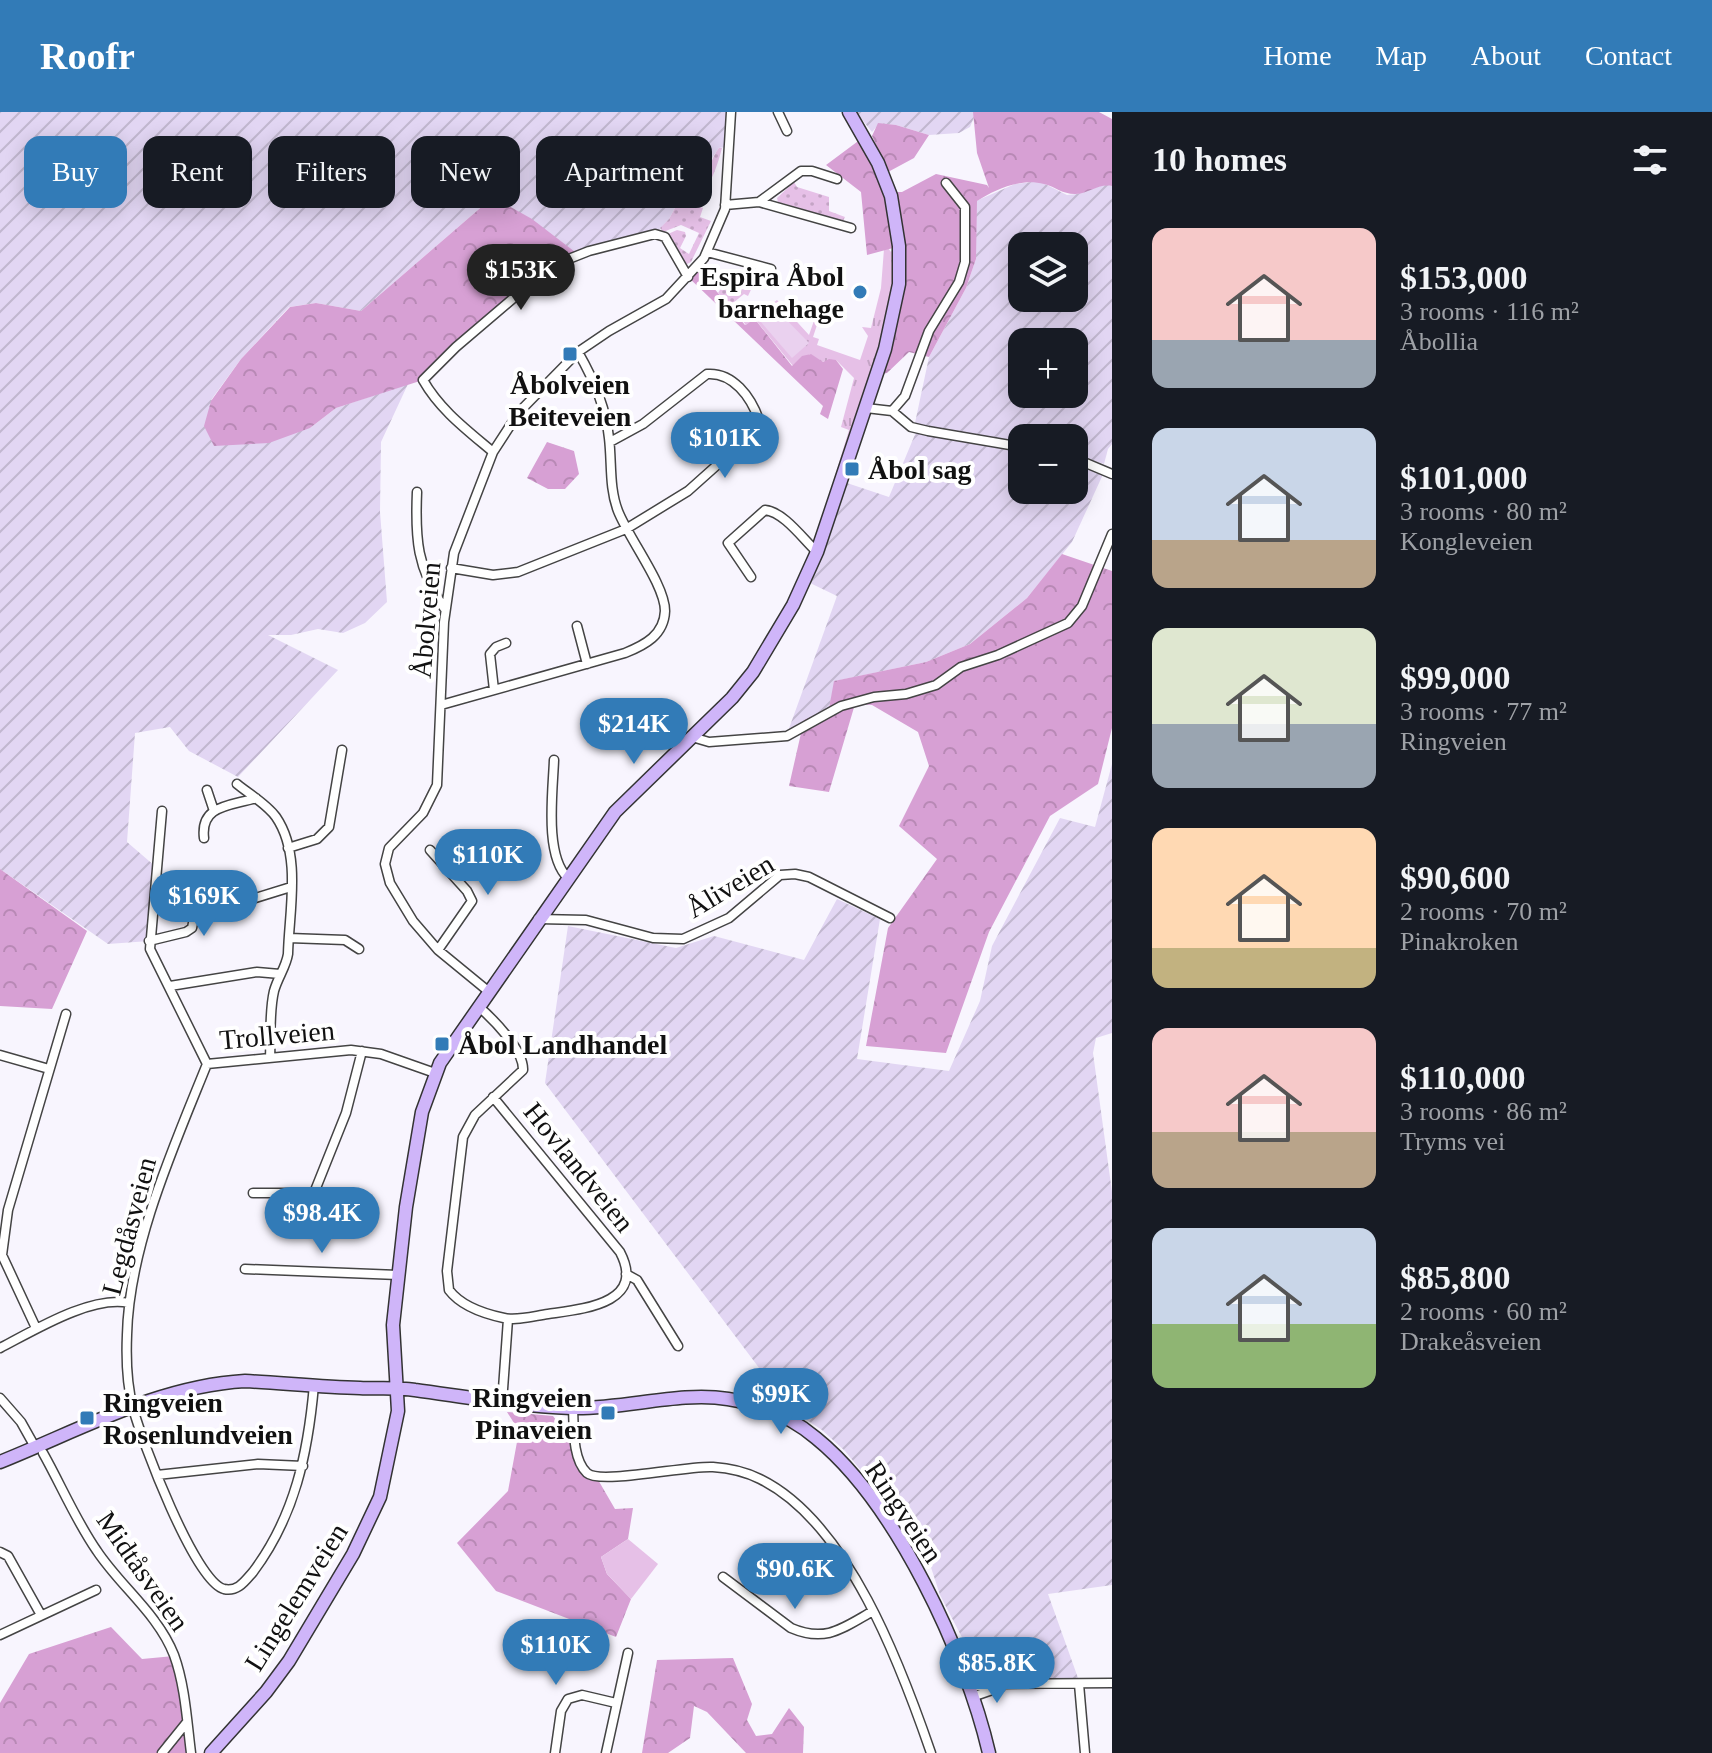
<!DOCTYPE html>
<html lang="en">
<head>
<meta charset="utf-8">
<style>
  body { margin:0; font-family:Georgia,serif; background:#20242c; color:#f1f3f6; height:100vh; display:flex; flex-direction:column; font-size:30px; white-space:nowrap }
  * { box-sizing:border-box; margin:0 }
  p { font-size:26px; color:#9ea1a6 }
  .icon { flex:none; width:44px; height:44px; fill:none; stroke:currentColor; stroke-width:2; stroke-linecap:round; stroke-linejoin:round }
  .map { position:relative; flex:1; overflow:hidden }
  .drawer { display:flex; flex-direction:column; background:#171b24; width:600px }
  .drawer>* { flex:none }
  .banner { position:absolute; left:24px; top:24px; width:760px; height:72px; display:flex; gap:16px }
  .controls { position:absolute; left:1008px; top:120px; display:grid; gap:16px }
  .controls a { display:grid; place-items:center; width:80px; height:80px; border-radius:16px; background:#171b24; box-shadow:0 4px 20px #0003; font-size:40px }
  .price { position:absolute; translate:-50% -68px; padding:0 18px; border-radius:28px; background:#327bb7; color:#fff; font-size:26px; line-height:52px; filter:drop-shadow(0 2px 4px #0008) }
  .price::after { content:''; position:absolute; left:50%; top:48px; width:24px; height:18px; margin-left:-12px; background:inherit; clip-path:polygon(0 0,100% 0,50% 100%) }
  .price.active { background:#222; color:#fff }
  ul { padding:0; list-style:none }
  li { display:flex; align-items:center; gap:24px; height:200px; padding:0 40px }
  li span { display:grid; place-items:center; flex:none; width:224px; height:160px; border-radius:16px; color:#555 }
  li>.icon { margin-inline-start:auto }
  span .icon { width:96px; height:96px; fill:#fffc; stroke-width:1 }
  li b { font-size:34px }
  h2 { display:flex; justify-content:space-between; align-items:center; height:96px; padding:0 40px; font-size:34px }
  .pill { padding:0 28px; border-radius:16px; background:#171b24; box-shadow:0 4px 20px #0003; font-size:28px; line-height:72px }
  .pill.active { background:#327bb7; color:#fff }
  header { display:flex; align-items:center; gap:48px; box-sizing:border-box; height:112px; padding:0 40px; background:#327bb7; color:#fff }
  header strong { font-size:38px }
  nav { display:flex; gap:44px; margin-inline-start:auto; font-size:28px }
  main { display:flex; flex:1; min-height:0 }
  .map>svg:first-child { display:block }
  .farmland { fill:url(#farmland-furrows); fill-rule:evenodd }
  .grass { fill:url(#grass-tufts) }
  .forest { fill:url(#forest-crowns) }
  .park { fill:#e6c0e7 }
  .garden { fill:url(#garden-dots) }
  .pitch { fill:#ead1ef }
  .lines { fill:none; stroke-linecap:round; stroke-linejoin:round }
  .street-casing { stroke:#444; stroke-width:11 }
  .secondary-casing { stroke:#333; stroke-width:15 }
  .street { stroke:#fff; stroke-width:8 }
  .secondary { stroke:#cfb5f9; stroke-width:12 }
  .poi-dot { fill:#327bb7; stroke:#fff; stroke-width:3 }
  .labels { text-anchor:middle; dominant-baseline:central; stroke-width:8; stroke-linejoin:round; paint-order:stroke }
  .poi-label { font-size:28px; font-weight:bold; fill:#111; stroke:#fff; text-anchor:start }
  .street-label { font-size:28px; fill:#111; stroke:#fff }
</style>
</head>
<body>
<header>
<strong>Roofr</strong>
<nav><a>Home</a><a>Map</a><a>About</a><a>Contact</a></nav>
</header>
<main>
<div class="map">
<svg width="1112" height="1641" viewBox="0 0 1112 1641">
  <defs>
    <pattern id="farmland-furrows" width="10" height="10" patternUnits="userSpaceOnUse" patternTransform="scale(2)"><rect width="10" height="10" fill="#e2d6f3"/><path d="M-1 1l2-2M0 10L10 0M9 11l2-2" fill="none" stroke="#c1b7cf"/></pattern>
    <pattern id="grass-tufts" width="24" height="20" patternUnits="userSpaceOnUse" patternTransform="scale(2)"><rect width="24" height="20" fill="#e6c0e7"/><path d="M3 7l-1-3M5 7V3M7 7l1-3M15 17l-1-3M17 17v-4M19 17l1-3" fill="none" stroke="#c4a4c5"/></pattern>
    <pattern id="forest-crowns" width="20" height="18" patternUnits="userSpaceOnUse" patternTransform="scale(2)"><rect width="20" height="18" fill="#d7a0d4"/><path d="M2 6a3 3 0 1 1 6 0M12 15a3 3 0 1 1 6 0" fill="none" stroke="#b889b5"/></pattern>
    <pattern id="garden-dots" width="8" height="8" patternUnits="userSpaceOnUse" patternTransform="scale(2)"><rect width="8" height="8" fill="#e6c0e7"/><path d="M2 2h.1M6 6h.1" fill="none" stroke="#c4a4c5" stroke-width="1.8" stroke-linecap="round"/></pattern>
  </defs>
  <rect width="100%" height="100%" fill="#f8f5fe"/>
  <path class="farmland" d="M0 0H731L725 35 719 36 712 46 708 60 701 69H689L669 107 655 122 579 143 493 85 361 199 316 191 289 195 241 247 211 288 310 316 336 296 408 272 381 330 380 400 387 490 365 511 343 521 318 517 291 523H268L338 558 238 665 189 639 170 615 135 621 127 730 156 755 149 829 108 832 0 757Z
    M856 0H973L975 3 970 15 959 21 929 23 896 13 879 12 872 20Z
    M1039 69 1067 83 1077 82 1106 72 1112 74V332L1108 337 1104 352 1074 342V326H1022V332L928 317 915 311 929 245 966 176 976 147V89L1015 72ZM1022 134H1074V186H1022ZM1022 230H1074V282H1022Z
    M916 320 1022 337V378H1074V348L1105 358 1072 430 1027 486 970 532 926 550 835 569 829 596 804 608 801 620 787 622 837 484 810 471 847 371 889 385Z
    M1112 652V921L1096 926 1093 941 1112 1080V1473L1048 1482 1078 1566 984 1568 940 1483 925 1437 845 1339 822 1318 790 1297 545 971 568 814 676 836 714 824 804 848 837 787 880 807 857 947 949 959 980 889 992 834 1060 706 1095 715Z"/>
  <path class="grass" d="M888 136 891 140 893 136 899 172 840 373 833 370 849 318 841 315 854 266 836 248 821 250 810 242 793 254 754 206 777 188 809 223 817 200 821 201 813 225 819 227 817 233 860 248 868 224 862 215 871 216 881 176 884 137Z"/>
  <path class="forest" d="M973 0H1099L1112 7V74C1099 71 1088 82 1075 82 1062 82 1056 75 1044 72 1021 66 996 77 977 89L976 147 966 176 929 245 909 240 887 261 876 263 893 209V136L867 143 861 80 826 53 865 24 889 80H902L936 62 987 73 989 76 977 41Z
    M878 11 896 13 929 23 914 46 888 60 872 24Z
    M493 85 532 107 579 143 551 154 423 268 336 296 310 316 269 331 214 334 204 314 211 289 241 247 290 195 316 191 361 199Z
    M696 155 745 213 754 206 792 254 802 244 811 242 823 250 829 247 836 248 843 257 828 307 820 302 823 294 688 165Z
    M547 330 574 339 579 362 565 377H548L527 366Z
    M1062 442 1112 459V616L1098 672 1050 704 989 820 946 941 866 934 888 816 937 747 899 714 929 654 918 620 872 593 855 592 829 680 789 674 804 608 829 596 834 569 926 550 970 532 1027 486Z
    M0 757 87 819 52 897 0 894Z
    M507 1300 553 1304 577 1335 581 1352 597 1366 615 1397 633 1396 628 1427 601 1445 607 1462 631 1487 616 1525 496 1479 457 1431 508 1379 519 1319Z
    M111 1515 142 1547 174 1544 191 1641H0V1591L29 1542Z
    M733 1546 752 1592 747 1608 756 1624 772 1622 789 1596 804 1615 803 1641H746L707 1600 694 1594 690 1626 668 1641H642L657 1548Z"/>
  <path class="park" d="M628 1427 658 1452 631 1487 607 1462 601 1445Z"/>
  <path class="garden" d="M719 36H722C718 52 712 68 703 83L696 81 693 92 703 96 700 105 711 109 691 150 685 153 670 129 668 122 677 118 685 120 686 124 680 136 689 142 699 121 681 113 663 120 660 116 669 107 690 68 702 69C710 58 711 46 719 36Z
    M794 70 797 75 829 85V99L845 105 843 109 778 90 777 86Z
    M732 159 739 162 736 172 746 175 749 164 756 167 748 184 744 182 733 191 742 202 751 196 758 204 746 213 718 181Z"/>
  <path class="pitch" d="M776 197 809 231 792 246 761 210Z"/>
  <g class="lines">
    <g class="street-casing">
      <path id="street" d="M778 0 787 19
        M759 90 801 59H812L837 67
        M725 93 759 90 851 116
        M707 140 771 157
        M866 296 892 299 905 284 929 219 959 170 965 150V95L946 71
        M892 299 911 315 928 319 1022 335
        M493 340C467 318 440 298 423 268L456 235 551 154 589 139 655 122 665 125 688 165
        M1074 346 1112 362
        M417 380C415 427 417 456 444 496
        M451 456 493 463 518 460 626 417 688 379 754 320 759 308C751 285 733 260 707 262L643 312 610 330
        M751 465 728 431 765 398C784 400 803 427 817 440
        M577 514 587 552
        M494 578 490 542 496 535 506 531
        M441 593 625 541C645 533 664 523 665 499 665 473 629 427 618 399 609 376 612 351 609 326 606 296 593 266 578 240
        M692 625 709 630 787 624 841 594 874 585 906 582 936 573 961 555 998 543 1068 511 1082 494 1112 422
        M554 648C553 678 544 744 568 766
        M237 672C249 682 267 692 276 705 302 743 289 799 288 842 286 855 278 865 274 879 269 900 271 924 270 946
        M207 678 214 699
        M162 699 150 837 207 952 351 938 381 942 435 961
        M204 726C200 693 230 694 256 686
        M288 736 317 727 329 715 342 638
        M430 738 467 779 472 789 438 838
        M252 787 291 775
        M538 807 586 808 653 826 683 827 729 806 780 763 795 762 809 765 890 806
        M289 826 345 828 359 837
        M149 829 186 820 192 816 201 770
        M170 874 257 860 280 862
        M488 879 438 838 413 809 390 771 385 752 389 736 423 701 437 673 444 510 454 441 493 340 519 300 578 240 609 219 666 187 704 146 725 97 731 0
        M478 894C493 907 524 938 523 958L475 1003 463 1025 447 1159 449 1178C461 1194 485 1202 504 1206 517 1209 534 1204 548 1202 582 1197 647 1192 620 1140L493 985
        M0 943 49 957
        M207 952C174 1034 129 1134 127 1223 126 1246 127 1273 133 1296 141 1327 195 1470 224 1477 238 1480 245 1469 253 1460 295 1404 308 1341 314 1273
        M253 1081H314L346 1001 362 939
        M245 1157 398 1163
        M626 1162 637 1168 678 1234
        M36 1216 2 1143 8 1098 66 902
        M0 1236C33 1219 91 1183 129 1191
        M0 1286 21 1310 35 1335
        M502 1291 508 1207
        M573 1296C574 1315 572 1347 587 1361 600 1373 689 1353 713 1355 729 1356 746 1360 760 1367 848 1410 901 1554 931 1641
        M43 1341C61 1373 76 1409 97 1439 121 1475 158 1502 174 1543 185 1573 187 1609 191 1641
        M157 1363 258 1352 303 1354
        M0 1440 8 1444 41 1503
        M723 1465 791 1516C826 1531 843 1516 873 1499
        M0 1523 96 1478
        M1079 1572 1085 1641
        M970 1575 994 1572 1112 1571
        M972 1585 1001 1575
        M162 1641 187 1610
        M555 1641 561 1599 568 1587 582 1583 616 1591
        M606 1641 628 1541"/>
    </g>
    <g class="secondary-casing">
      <path id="secondary" d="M0 1350C80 1318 158 1274 245 1269 283 1271 322 1275 360 1276 378 1277 396 1275 415 1278 467 1285 518 1294 571 1296 623 1298 679 1279 728 1287 760 1292 791 1305 816 1326 896 1391 966 1542 989 1641
        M211 1641 266 1580 289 1549 353 1442 380 1385 398 1299 393 1213 406 1095 422 1000 440 951 615 700 732 586 753 560 793 493 817 440 885 237 899 172V134L891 84 878 51 849 0"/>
    </g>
    <use href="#street" class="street"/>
    <use href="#secondary" class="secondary"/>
  </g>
  <g class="poi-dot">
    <circle cx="860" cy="180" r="8"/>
    <rect x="562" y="234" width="16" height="16" rx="4"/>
    <rect x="844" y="349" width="16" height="16" rx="4"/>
    <rect x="434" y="924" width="16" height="16" rx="4"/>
    <rect x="600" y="1293" width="16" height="16" rx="4"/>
    <rect x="79" y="1298" width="16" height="16" rx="4"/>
  </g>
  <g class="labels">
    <g class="poi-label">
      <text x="844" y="164" text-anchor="end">Espira Åbol<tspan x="844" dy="32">barnehage</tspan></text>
      <text x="570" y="272" text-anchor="middle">Åbolveien<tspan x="570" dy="32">Beiteveien</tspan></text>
      <text x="868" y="357">Åbol sag</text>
      <text x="458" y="932">Åbol Landhandel</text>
      <text x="592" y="1285" text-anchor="end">Ringveien<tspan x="592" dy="32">Pinaveien</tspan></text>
      <text x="103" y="1290">Ringveien<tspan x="103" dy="32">Rosenlundveien</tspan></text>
    </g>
    <g class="street-label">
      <text transform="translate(426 508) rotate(-85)">Åbolveien</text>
      <text transform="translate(730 774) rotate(-31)">Åliveien</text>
      <text transform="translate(277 923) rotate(-5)">Trollveien</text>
      <text transform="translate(579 1055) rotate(51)">Hovlandveien</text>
      <text transform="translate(129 1114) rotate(-75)">Legdåsveien</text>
      <text transform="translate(904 1400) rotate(56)">Ringveien</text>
      <text transform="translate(143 1459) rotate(55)">Midtåsveien</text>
      <text transform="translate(296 1485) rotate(-58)">Lingelemveien</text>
    </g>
  </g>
</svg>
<div class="controls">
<a><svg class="icon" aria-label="layers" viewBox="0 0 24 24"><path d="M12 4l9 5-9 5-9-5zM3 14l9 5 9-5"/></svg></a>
<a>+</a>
<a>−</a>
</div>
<b class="price active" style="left:521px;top:200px">$153K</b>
<b class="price" style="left:725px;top:368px">$101K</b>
<b class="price" style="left:634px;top:654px">$214K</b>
<b class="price" style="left:488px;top:785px">$110K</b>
<b class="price" style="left:204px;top:826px">$169K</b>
<b class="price" style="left:322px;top:1143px">$98.4K</b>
<b class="price" style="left:781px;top:1324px">$99K</b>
<b class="price" style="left:795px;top:1499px">$90.6K</b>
<b class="price" style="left:556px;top:1575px">$110K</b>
<b class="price" style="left:997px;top:1593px">$85.8K</b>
<div class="banner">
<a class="pill active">Buy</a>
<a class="pill">Rent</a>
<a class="pill">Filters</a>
<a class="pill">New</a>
<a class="pill">Apartment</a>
</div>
</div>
<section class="drawer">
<h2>10 homes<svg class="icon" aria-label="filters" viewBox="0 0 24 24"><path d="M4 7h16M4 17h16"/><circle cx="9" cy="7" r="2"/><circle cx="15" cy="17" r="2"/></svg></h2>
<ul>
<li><span style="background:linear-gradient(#f6c9c9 70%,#9aa5b1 0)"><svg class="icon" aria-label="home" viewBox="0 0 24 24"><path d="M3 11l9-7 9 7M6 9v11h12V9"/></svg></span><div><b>$153,000</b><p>3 rooms · 116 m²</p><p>Åbollia</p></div></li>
<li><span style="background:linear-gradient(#c9d6e8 70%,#b9a48a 0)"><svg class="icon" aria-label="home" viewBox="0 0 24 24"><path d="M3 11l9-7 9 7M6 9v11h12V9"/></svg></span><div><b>$101,000</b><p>3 rooms · 80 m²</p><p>Kongleveien</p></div></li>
<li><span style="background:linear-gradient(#dfe7d0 60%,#9aa5b1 0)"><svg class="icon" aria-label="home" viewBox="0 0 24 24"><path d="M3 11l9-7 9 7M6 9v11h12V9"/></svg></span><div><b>$99,000</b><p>3 rooms · 77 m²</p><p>Ringveien</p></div></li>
<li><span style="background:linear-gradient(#ffd9b3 75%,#c2b280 0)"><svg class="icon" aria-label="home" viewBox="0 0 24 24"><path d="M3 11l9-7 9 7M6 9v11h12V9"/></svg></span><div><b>$90,600</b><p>2 rooms · 70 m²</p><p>Pinakroken</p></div></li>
<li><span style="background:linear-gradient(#f6c9c9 65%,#b9a48a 0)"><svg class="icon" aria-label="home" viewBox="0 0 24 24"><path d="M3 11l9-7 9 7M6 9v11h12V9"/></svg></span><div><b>$110,000</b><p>3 rooms · 86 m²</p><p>Tryms vei</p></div></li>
<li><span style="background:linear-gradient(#c9d6e8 60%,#8fb573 0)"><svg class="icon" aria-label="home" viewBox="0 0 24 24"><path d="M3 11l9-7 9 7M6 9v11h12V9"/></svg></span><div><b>$85,800</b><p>2 rooms · 60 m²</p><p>Drakeåsveien</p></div></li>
</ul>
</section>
</main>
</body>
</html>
